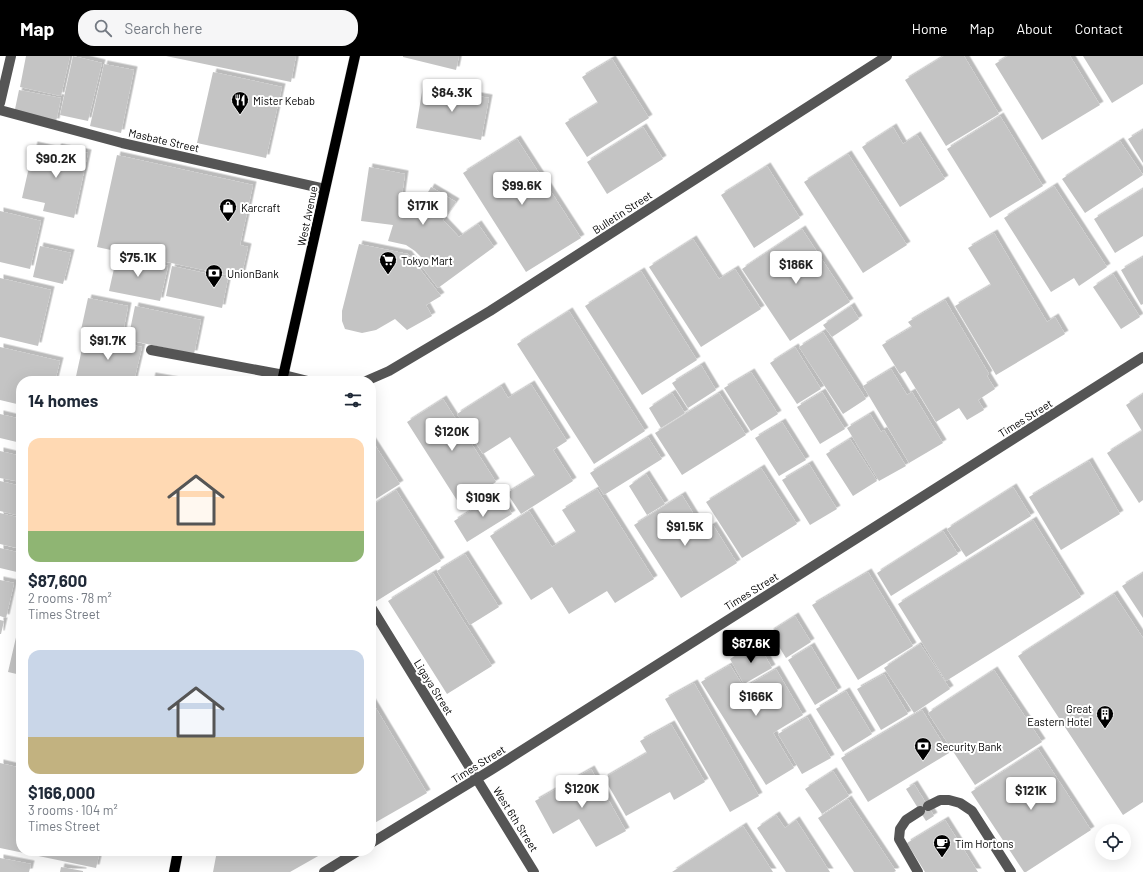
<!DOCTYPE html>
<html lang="en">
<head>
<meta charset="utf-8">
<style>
  body { margin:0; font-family:Barlow,sans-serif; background:#f6f6f7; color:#1f2937; height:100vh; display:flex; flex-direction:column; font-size:15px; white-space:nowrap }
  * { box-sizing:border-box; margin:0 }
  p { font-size:13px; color:#747a83 }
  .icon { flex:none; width:22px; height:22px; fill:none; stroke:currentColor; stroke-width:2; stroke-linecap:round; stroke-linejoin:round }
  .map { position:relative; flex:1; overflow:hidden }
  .drawer { position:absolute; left:16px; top:320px; width:360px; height:480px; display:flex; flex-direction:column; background:#fff; border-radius:16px; box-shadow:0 4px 16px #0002 }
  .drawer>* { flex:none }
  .tools { position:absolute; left:1095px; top:768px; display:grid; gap:8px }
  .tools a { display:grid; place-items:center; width:36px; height:36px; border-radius:50%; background:#fff; box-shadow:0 4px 16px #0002; font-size:20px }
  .price { position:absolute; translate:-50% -34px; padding:0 9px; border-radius:4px; background:#fff; color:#222; font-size:13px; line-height:26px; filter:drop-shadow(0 1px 2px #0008) }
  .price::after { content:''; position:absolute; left:50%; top:24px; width:12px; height:9px; margin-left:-6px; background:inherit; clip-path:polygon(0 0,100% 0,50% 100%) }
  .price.current { background:#000; color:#fff }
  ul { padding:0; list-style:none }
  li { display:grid; align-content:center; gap:8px; height:212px; padding:0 12px }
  li span { display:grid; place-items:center; height:124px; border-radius:12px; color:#555 }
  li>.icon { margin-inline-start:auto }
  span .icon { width:72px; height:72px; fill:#fffc; stroke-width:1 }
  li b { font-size:17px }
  h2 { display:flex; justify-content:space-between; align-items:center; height:48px; padding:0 12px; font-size:17px }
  header { display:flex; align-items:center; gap:24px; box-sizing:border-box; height:56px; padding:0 20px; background:#000; color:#fff }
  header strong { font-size:19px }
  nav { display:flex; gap:22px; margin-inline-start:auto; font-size:14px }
  .search { width:280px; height:36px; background:#f6f6f7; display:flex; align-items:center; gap:10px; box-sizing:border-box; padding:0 14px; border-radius:16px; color:#747a83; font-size:15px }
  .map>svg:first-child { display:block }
  .building { fill:#c4c4c4; filter:url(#shadow) }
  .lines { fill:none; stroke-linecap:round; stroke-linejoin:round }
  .major-casing { stroke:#dbdbdb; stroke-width:11 }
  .minor { stroke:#555; stroke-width:10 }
  .major { stroke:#000; stroke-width:10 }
  .labels { text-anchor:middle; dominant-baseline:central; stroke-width:4; stroke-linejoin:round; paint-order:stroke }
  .poi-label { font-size:11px; fill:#000; stroke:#fff; text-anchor:start }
  .street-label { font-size:11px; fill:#000; stroke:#fff }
</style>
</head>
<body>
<header>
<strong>Map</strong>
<div class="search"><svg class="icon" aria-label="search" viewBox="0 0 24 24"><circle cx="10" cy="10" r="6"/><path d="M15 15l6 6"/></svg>Search here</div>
<nav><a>Home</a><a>Map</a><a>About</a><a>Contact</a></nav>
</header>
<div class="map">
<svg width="1143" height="816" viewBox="0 0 1143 816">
  <defs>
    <filter id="shadow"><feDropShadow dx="3.5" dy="-3.5" stdDeviation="0" flood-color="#0004"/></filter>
  </defs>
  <rect width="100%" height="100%" fill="#fff"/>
  <path class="building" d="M26 0H70L61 40 20 31Z
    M73 0 102 7 88 65 60 59Z
    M166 0H296L291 26Z
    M403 0H459L456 14 403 1Z
    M944 0H964L999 58 946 90 905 24Z
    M1008 0H1070L1100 49 1042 84 995 8Z
    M1083 0H1143V28L1112 47Z
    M612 3 649 62 587 101 565 67 598 47 582 21Z
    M104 8 134 14 121 77 90 70Z
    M213 16 282 31 266 102 197 87Z
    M423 30 489 42 481 84 416 72Z
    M19 34 61 42 56 66 14 58Z
    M1000 60 1043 130 990 162 947 93Z
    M643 71 663 103 607 138 587 106Z
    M893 71 903 88 917 79 945 123 900 151 862 91Z
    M1143 74V107L1128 83Z
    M517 83 581 182 526 216 463 117Z
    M1120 85 1143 119 1085 157 1062 123Z
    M34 89 56 94 58 91 88 97 74 162 43 155 45 147 22 142Z
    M848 98 907 189 863 217 804 126Z
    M117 99 253 129 240 189 248 191 241 222 97 191Z
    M767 110 800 162 754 192 721 139Z
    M369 111 405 118 401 146 409 148 417 155 431 131 456 146 443 164 459 181 478 168 494 191 438 232 422 211 428 208 415 195 406 189 388 185 393 169 361 165Z
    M1054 130 1107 211 1079 230 1074 222 1051 236 1004 162Z
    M1143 133V180L1115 197 1094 163Z
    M0 155 41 165 30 213 0 206Z
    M802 173 850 246 790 285 742 213Z
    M994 177 1047 266 1055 261 1065 278 996 319 955 250 991 229 968 192Z
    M693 183 719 223 735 213 761 253 701 291 649 211Z
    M359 188 408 198 441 240 426 249 432 260 407 274 395 263 376 274 362 277 345 273 342 265V255Z
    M40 190 71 197 63 228 33 221Z
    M117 199 168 210 160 245 109 235Z
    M1143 201V248L1141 249 1121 214Z
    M172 210 228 222 222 252 166 240Z
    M641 215 697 304 642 339 585 250Z
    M1113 218 1140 261 1121 273 1093 231Z
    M0 222 51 234 38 290 0 281Z
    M88 242 128 250 122 282 81 274Z
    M945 244 989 318 987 320 995 333 978 344 984 354 967 364 959 352 936 366 905 315 900 318 882 289 912 271 908 266Z
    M135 250 201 264 194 298 128 284Z
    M851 250 859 263 832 281 823 269Z
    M569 255 645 375 594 408 517 288Z
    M823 276 866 343 843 358 799 291Z
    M85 279 142 291 134 325H75Z
    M0 291 60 305 55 325H21V349L0 344Z
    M795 291 821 333 797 348 770 307Z
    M701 309 716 334 688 352 672 327Z
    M891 313 907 339 912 336 943 387 909 407 863 330Z
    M751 316 778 358 751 375 724 332Z
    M152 320 175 324V325H151Z
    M531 328 567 385 553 394 573 425 521 458 507 437 535 420 510 381 483 398 457 358 501 330 508 342Z
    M822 336 845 373 820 388 797 351Z
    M672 337 685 357 661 372 649 352Z
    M719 337 746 379 682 419 655 377Z
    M1143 338V444L1139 447 1107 397 1142 375 1126 349Z
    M443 343 496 426 460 449 407 366Z
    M0 358 21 363V387L0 382Z
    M870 358 881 376 884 374 906 410 879 425 847 372Z
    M782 366 806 404 779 420 755 382Z
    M648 381 662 403 604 439 590 417Z
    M371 383 400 428 371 446Z
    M850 383 877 425 853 440 826 398Z
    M0 395 21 400V426L0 422Z
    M1089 405 1120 458 1061 494 1029 441Z
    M809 408 837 453 810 469 782 424Z
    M761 412 797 468 742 502 706 446Z
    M646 418 665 448 647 459 629 430Z
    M0 425 21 430V460L0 455Z
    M1013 431 1031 460 966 501 947 473Z
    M597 433 654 523 615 547 607 535 569 558 552 531 531 544 490 480 529 455 552 491 576 476 562 454Z
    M396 434 441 505 375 546 371 540V450Z
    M499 437 512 458 467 486 454 465Z
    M682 439 704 475 713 469 737 507 681 542 634 469Z
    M0 457 21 462V493L0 488Z
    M1033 464 1081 541 946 625 898 548Z
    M943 475 958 498 891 540 877 517Z
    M0 492 21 497V517L0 512Z
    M465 498 499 551 470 569 437 515Z
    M868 516 913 590 858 624 812 549Z
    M433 517 492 610 447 638 388 545Z
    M1143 517V562L1122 530Z
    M0 524 14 527 6 562 0 560Z
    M1114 538 1143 582V746L1123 759 1018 600Z
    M795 560 811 586 786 602 770 576Z
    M0 564 4 565 1 578H0Z
    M20 564 21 565V619L8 616Z
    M754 588 757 593 760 591 772 612 744 628 730 603Z
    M920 588 950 633 914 657 884 612Z
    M811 590 838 635 815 649 788 604Z
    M730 609 758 654 745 631 776 613 803 659 773 677 794 712 766 729 701 626Z
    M994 614 1042 686 975 729 928 657Z
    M884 618 908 658 881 674 857 633Z
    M694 627 759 740 730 756 665 643Z
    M846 635 872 678 843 696 816 653Z
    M371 644 427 737 371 769Z
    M922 654 949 697 868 746 841 702Z
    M807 661 831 702 802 718 778 678Z
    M671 668 705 726 674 744 670 736 626 760 604 722 647 697 640 685Z
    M1038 693 1091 774 1026 816H1024L971 736Z
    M0 707 21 712V795H100L96 812 0 792Z
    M591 713 626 775 596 791 579 763 553 778 535 745Z
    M833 715 849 740 822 758 805 733Z
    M914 728 934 760 926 765 906 733Z
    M848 743 896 815 894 816H854L818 762Z
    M776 759 785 772 796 764 830 816H786L757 772Z
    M945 764 978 816H925L907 787Z
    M743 770 773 816H672Z
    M217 795H327L290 816H213Z
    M0 802 31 808 29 816H0Z
    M61 811 83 815V816H60Z"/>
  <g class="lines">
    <g class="major-casing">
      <path id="major" d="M282 325 355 0
        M174 816 178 795"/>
    </g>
    <path class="minor" d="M0 47 11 0
      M0 54 122 87 325 133
      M151 294 284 319 308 325
      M366 325 389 315 490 255 887 0
      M371 551 534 816
      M928 750 940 744H949L960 747 972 755 1011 816
      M371 787 491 714 1143 301
      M324 816 358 795
      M918 816 899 783 900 773 906 764 920 755"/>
    <use href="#major" class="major"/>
  </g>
  <defs>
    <g id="restaurant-pin" transform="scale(0.9)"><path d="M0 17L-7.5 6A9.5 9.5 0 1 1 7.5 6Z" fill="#000" stroke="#fff"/><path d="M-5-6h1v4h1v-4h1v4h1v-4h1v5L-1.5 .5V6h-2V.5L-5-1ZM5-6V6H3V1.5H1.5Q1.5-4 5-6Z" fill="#fff"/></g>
    <g id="shop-pin" transform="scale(0.9)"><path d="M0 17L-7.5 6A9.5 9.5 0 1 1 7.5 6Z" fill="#000" stroke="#fff"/><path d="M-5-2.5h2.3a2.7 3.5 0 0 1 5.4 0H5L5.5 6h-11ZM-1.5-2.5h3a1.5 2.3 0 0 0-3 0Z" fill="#fff"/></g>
    <g id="supermarket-pin" transform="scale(0.9)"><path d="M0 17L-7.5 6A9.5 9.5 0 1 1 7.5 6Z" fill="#000" stroke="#fff"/><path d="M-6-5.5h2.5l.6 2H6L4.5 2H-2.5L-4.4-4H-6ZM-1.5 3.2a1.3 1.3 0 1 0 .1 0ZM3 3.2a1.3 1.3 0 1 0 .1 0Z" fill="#fff"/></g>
    <g id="bank-pin" transform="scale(0.9)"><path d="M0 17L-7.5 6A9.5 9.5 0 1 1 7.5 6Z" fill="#000" stroke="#fff"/><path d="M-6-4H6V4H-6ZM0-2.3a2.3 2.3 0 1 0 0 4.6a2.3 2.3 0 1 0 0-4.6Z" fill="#fff"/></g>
    <g id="building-pin" transform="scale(0.9)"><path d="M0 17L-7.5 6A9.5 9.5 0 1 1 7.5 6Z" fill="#000" stroke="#fff"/><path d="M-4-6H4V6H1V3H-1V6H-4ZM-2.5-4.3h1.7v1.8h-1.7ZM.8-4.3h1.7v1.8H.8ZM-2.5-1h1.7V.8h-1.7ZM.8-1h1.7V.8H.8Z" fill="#fff"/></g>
    <g id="cafe-pin" transform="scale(0.9)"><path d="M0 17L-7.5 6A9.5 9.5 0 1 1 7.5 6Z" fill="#000" stroke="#fff"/><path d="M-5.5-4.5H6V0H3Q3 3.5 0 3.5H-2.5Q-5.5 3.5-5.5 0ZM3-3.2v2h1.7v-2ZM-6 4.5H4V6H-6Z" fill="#fff"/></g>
  </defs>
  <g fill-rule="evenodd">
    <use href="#restaurant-pin" x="240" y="44"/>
    <use href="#shop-pin" x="228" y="151"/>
    <use href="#supermarket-pin" x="388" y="204"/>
    <use href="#bank-pin" x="214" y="217"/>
    <use href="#building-pin" x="1105" y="658"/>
    <use href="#bank-pin" x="923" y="690"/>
    <use href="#cafe-pin" x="942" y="787"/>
  </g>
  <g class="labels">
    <g class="poi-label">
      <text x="253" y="44">Mister Kebab</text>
      <text x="241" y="151">Karcraft</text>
      <text x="401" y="204">Tokyo Mart</text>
      <text x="227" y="217">UnionBank</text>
      <text x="1092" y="652" text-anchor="end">Great<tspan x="1092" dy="13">Eastern Hotel</tspan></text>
      <text x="936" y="690">Security Bank</text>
      <text x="955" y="787">Tim Hortons</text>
    </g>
    <g class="street-label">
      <text transform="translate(164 84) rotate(13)">Masbate Street</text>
      <text transform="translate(622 156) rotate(-33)">Bulletin Street</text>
      <text transform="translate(307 160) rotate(-78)">West Avenue</text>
      <text transform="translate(1025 362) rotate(-32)">Times Street</text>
      <text transform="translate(751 535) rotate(-32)">Times Street</text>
      <text transform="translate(434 631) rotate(58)">Ligaya Street</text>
      <text transform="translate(478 708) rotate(-32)">Times Street</text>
      <text transform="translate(516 763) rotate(58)">West 6th Street</text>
    </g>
  </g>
</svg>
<div class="tools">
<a><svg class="icon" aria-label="locate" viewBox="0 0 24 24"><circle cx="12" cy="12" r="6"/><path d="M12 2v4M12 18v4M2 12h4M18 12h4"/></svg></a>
</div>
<b class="price" style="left:452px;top:57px">$84.3K</b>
<b class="price" style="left:56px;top:123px">$90.2K</b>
<b class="price" style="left:522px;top:150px">$99.6K</b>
<b class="price" style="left:423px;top:170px">$171K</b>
<b class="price" style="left:138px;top:222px">$75.1K</b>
<b class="price" style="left:796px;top:229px">$186K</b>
<b class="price" style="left:108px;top:305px">$91.7K</b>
<b class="price" style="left:452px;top:396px">$120K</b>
<b class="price" style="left:483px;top:462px">$109K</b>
<b class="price" style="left:685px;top:491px">$91.5K</b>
<b class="price current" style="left:751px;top:608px">$87.6K</b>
<b class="price" style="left:756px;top:661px">$166K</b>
<b class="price" style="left:582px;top:753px">$120K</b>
<b class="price" style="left:1031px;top:755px">$121K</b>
<section class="drawer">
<h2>14 homes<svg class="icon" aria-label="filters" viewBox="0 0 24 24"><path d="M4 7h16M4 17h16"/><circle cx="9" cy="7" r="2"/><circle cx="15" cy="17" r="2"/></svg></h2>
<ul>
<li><span style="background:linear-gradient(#ffd9b3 75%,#8fb573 0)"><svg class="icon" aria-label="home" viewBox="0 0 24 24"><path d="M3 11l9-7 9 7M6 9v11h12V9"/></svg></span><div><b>$87,600</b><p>2 rooms · 78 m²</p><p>Times Street</p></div></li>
<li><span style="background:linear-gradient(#c9d6e8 70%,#c2b280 0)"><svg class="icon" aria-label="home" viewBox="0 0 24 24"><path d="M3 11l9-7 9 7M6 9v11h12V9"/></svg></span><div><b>$166,000</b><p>3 rooms · 104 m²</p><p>Times Street</p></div></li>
</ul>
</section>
</div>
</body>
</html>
